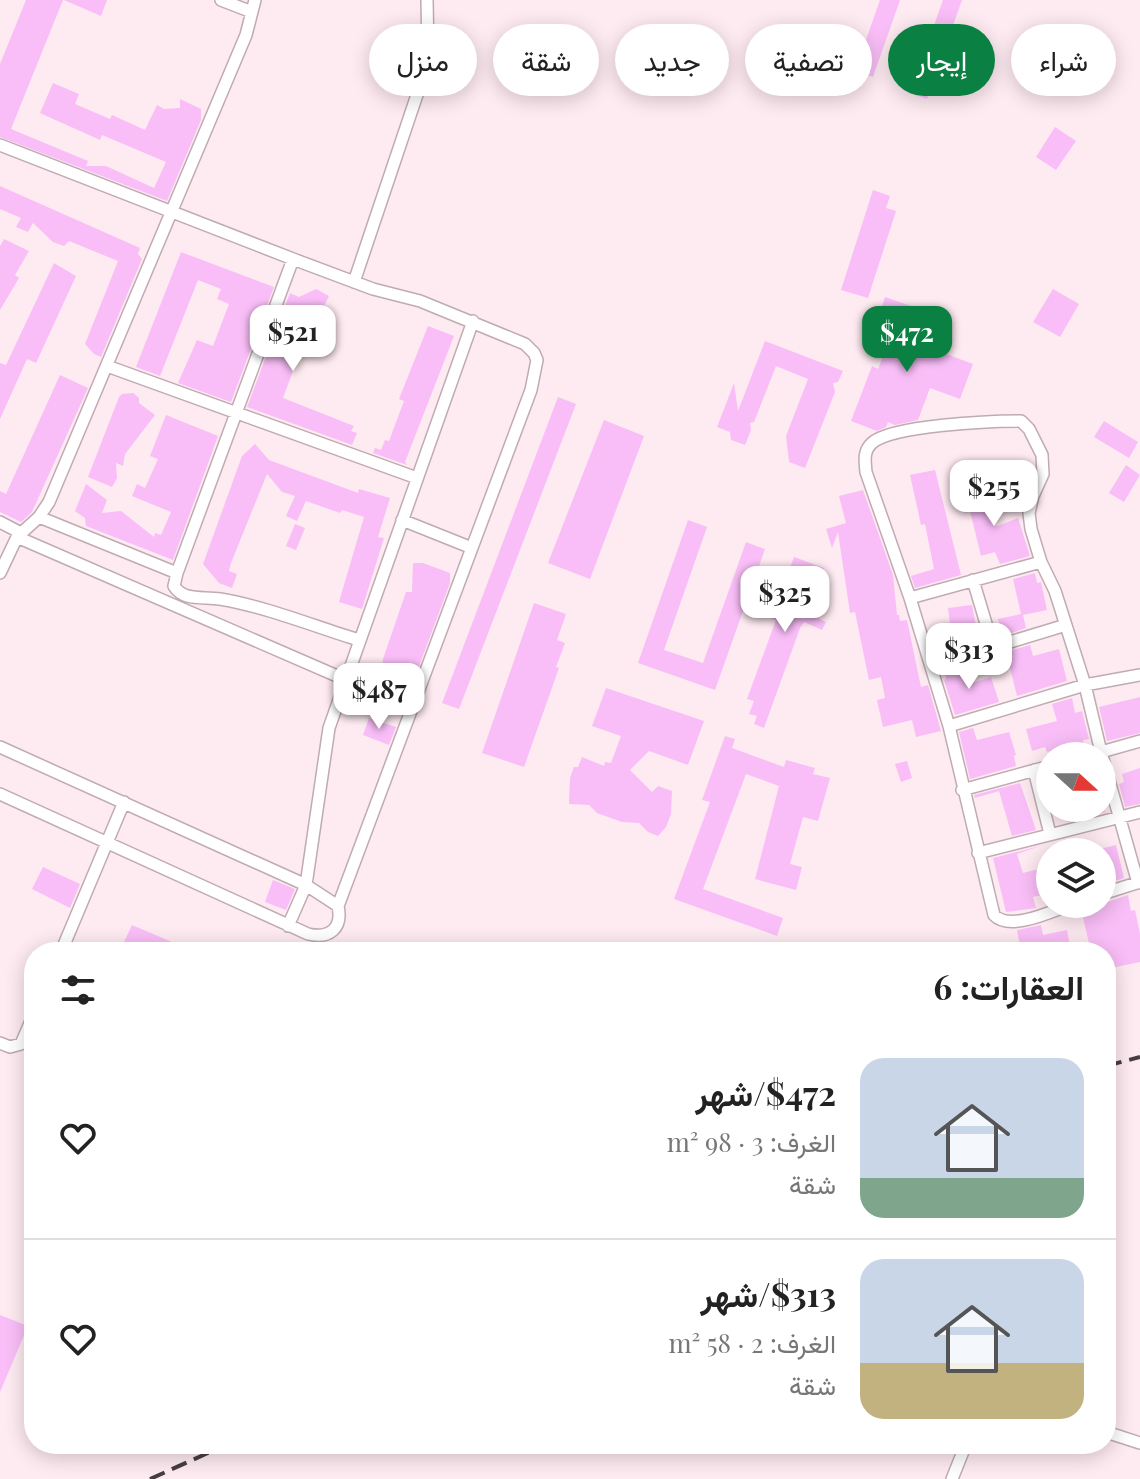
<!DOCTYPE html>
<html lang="ar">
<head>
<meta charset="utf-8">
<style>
  body { margin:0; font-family:"Playfair Display",Vazirmatn,serif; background:#f2f2f2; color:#222; direction:rtl; height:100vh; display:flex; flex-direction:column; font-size:30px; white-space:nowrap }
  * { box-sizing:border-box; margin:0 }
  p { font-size:26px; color:#767676 }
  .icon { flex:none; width:44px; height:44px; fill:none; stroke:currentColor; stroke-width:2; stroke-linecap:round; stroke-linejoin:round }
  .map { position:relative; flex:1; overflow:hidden; direction:ltr }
  .sheet { position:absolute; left:24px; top:942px; width:1092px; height:512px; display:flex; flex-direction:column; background:#fff; border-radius:32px; box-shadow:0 4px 20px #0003; direction:rtl }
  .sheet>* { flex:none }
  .hud { position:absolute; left:24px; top:24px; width:1092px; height:72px; direction:rtl; display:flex; gap:16px }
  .needle { width:52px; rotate:111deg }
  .buttons { position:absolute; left:1036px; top:742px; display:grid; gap:16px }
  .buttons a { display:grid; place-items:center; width:80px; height:80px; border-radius:50%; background:#fff; box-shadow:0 4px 20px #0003; font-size:40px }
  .price { position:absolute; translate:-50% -68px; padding:0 18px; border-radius:16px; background:#fff; color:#222; font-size:26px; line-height:52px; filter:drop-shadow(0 2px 4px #0008) }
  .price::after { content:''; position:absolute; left:50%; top:48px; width:24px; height:18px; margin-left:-12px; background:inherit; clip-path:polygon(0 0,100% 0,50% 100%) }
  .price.selected { background:#0b8043; color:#fff }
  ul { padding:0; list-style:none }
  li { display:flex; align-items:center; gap:24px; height:200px; padding:0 32px }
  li+li { border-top:2px solid #e0e0e0 }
  li span { display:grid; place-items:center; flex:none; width:224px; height:160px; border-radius:24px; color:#555 }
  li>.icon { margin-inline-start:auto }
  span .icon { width:96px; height:96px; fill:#fffc; stroke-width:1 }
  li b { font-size:34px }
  h2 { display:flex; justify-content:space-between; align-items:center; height:96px; padding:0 32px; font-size:34px }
  .tag { padding:0 28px; border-radius:36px; background:#fff; box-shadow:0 4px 20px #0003; font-size:28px; line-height:72px }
  .tag.selected { background:#0b8043; color:#fff }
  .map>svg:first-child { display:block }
  .building { fill:#f9bef7 }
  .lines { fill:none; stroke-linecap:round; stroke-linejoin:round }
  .street-casing { stroke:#bfabb2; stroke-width:14 }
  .street { stroke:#fff; stroke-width:11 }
  .rail { stroke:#473e41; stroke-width:4; stroke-dasharray:16 8; stroke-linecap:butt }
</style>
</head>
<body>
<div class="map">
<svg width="1140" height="1479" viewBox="0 0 1140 1479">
  <rect width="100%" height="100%" fill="#feeaf1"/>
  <path class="building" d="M26 0H63L11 129 88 161 86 166H106L154 188 166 162 102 135 100 140 40 113 53 83 79 94 75 104 110 119 112 115 145 130 157 105 164 109 180 108V99L201 109V120L167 201 0 137V64Z
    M64 0H107L101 16Z
    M880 0H900L873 77 855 71Z
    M943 0H962L927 99 910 93Z
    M634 42 643 46 630 82 621 79Z
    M1055 127 1076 141 1056 170 1036 157Z
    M0 186 140 248 138 254 142 259 101 357 94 354 85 344 118 261 69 241 64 246 53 242 33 223 28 232 16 227 21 218 0 209Z
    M873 190 890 196 886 208 896 211 868 298 841 290Z
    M4 239 29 251 15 275 19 278 0 310V246Z
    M181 252 274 287 231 402 178 383 197 340 213 346 229 304 217 299 221 289 198 280 160 376 136 367Z
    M54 263 76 276 36 363 27 359 0 419V363L6 365Z
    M316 289 329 296 323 308 317 306 294 319 310 325 283 398 354 426 351 431 357 433 352 445 247 407 290 293 299 297Z
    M1053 289 1079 304 1060 337 1033 322Z
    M885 297 914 307 913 311 926 315 917 343 973 364 960 399 930 388 918 420 895 425 888 422 886 427 877 431 851 421 872 366 878 369 898 318 880 312Z
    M428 326 454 336 405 462 407 465 373 453 375 448 381 450 385 440 389 441 404 401 399 399Z
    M765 341 843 371 838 382 833 383 835 392 805 468 789 462 786 436 808 379 776 366 754 422 750 423 751 430 745 445 731 440 730 432 717 427 734 383 738 411Z
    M60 375 88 388 32 512 21 522 0 512V491L6 494Z
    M133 393 139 398V403L155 415 125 454 123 466 116 463 117 478 112 487 88 477 119 397 122 394Z
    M558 397 576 404 459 709 442 703Z
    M166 415 218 436 173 560 86 526 85 518 75 511 86 484 107 500 102 513 121 511 154 537 155 533 161 535 171 512 132 496 137 484 145 488 158 459 150 456Z
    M604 420 644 436 590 579 548 563Z
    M1104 421 1138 442 1129 458 1094 437Z
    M255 444 269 460 358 493 359 489 390 498 378 537 384 538 362 609 339 602 364 517 342 510 340 513 306 501 297 521 286 516 295 496 282 492 267 474 231 563 229 571 237 574 232 588 219 583 203 564 242 456Z
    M1126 465 1140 475 1124 502 1109 493Z
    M1034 469 1023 501 1014 503 1008 475Z
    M935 470 961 575 915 588 911 576 934 569 925 524 921 525 910 475Z
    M987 485 995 525 998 526 1018 518 1030 556 1000 564 995 552 981 556 970 511 965 513 960 491Z
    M863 490 893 575 897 615H899L900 621 907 620 921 687 928 685 941 731 916 737 912 720 883 727 877 700 885 698 881 677 869 680 855 612 850 613 838 532 832 548 826 529 846 523 839 496Z
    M688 520 707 527 664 650 703 663 746 542 765 549 715 690 638 663Z
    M295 524 305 528 296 550 286 546Z
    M794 557 824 568 808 613 826 622 822 630 804 622 800 628 764 728 754 724 757 716 749 714 754 701 747 699 776 620 771 618Z
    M413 563H423L450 573V583L402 712 371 711 372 676 374 669H382L383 659 406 592H412Z
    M1035 573 1037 583 1041 582 1047 610 1023 615 1026 628 1002 636 998 619 1021 614 1013 579Z
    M534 603 566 614 557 640 565 643 556 667 559 668 524 767 482 753Z
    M972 605 979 642 943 654 941 642 952 640 948 608Z
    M1030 645 1033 656 1059 649 1067 681 1017 696 1006 652Z
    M963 665 969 684 991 677 999 702 955 715 944 680 946 679 945 671Z
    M606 688 704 721 688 765 649 751 630 770 652 792 658 786 672 791 671 814 666 827 658 836 648 832 639 823 622 822 597 813 589 805 569 804 570 778 574 767H578L582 757 604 766 605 762 611 763 621 736 592 726Z
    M1140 697V733L1107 741 1099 707Z
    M1072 698 1075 713 1082 711 1089 739 1083 740 1085 748 1079 756H1069L1066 747 1047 752 1045 747 1032 751 1026 729 1057 721 1052 704Z
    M369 718 396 727 389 745 363 735Z
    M973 728 977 740 1009 732 1016 755 1014 756 1016 766 970 779 959 732Z
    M725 736 735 739 732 748 784 767 786 760 815 768 813 774 830 778 818 821 803 817 790 864 802 867 796 890 755 879 779 786 746 774 703 889 783 918 777 936 674 899 710 802 702 800Z
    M907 761 912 778 901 782 895 764Z
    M1140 768V804L1125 807 1119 784 1124 782 1122 774Z
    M1020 783 1036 830 1012 836 999 791 975 798 974 795Z
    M1063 808H1104L1105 812 1067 822Z
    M1116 845 1124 878 1102 885V873H1105L1100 849Z
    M1040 846 1017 854 1023 873 1046 867 1050 893 1033 897 1036 908 1006 912 993 858Z
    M43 867 80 884 70 908 32 889Z
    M273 880 295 889 286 910 265 902Z
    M1128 895 1131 911 1135 910 1140 934V962L1106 969V952H1091L1080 904H1102Z
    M132 925 172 942 168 952H136L122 946Z
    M1041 925 1043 935 1067 930 1071 952H1021L1017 930Z
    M0 1315 28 1326 0 1392Z"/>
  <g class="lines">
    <g class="street-casing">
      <path id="street" d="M221 0 252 12
        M0 145 293 259 177 573 39 517 49 502 246 35 255 0
        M293 259 373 289 420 301 525 344 534 353 537 360 531 390 338 906
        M354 282 425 71 428 55 427 0
        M107 366 417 478
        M402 520 472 548
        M0 522 21 533
        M17 537 39 517
        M0 573 17 537 344 679
        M177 573 174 586C184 602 204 596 220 599 267 607 313 626 359 640
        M973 580 993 647
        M910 598 1041 562
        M931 666 1066 625
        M949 726 1085 685 1140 675
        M0 747 306 885 338 906C343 929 329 939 308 934L0 794
        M1087 756 1140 741
        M1034 770 1050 834
        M962 790 1050 766
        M978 853 1140 812
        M1102 894 1140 882
        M1072 904C1052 911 1010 932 994 915L949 726 910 598 866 472C865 461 863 451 872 443 892 425 992 421 1021 421L1029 429 1042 455 1043 474 1033 496 1029 513 1031 529 1041 562 1055 591 1085 685 1101 752 1138 883
        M288 926 306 885 329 728 473 321
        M61 952 124 802
        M0 1043 10 1047 21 1044 34 1014
        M1106 1432 1140 1443
        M952 1479 966 1444"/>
    </g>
    <use href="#street" class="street"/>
    <path class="rail" d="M1106 1066 1140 1057
      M150 1479 228 1444"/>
  </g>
</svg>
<div class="buttons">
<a><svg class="needle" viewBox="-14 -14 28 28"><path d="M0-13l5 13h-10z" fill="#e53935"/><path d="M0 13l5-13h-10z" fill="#767676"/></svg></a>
<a><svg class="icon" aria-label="layers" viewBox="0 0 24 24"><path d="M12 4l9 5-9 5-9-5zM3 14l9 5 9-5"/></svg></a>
</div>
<b class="price" style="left:293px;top:373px">$521</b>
<b class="price selected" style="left:907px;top:374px">$472</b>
<b class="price" style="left:994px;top:528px">$255</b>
<b class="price" style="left:785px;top:634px">$325</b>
<b class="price" style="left:969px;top:691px">$313</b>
<b class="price" style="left:379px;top:731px">$487</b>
<div class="hud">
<a class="tag">شراء</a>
<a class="tag selected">إيجار</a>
<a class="tag">تصفية</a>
<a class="tag">جديد</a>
<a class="tag">شقة</a>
<a class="tag">منزل</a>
</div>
<section class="sheet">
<h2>العقارات: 6<svg class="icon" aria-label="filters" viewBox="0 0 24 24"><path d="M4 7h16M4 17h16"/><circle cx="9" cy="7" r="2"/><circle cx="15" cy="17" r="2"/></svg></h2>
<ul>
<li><span style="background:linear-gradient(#c9d6e8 75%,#7fa58c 0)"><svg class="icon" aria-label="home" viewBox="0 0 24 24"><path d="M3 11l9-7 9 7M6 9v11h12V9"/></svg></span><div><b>$472/شهر</b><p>الغرف: 3 · 98 m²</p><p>شقة</p></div><svg class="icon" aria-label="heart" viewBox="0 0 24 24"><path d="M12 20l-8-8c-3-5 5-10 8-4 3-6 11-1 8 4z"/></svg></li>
<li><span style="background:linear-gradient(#c9d6e8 65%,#c2b280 0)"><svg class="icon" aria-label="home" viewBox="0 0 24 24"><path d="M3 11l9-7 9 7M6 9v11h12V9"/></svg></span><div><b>$313/شهر</b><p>الغرف: 2 · 58 m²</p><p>شقة</p></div><svg class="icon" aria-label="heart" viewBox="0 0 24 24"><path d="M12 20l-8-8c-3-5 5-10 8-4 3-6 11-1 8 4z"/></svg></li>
</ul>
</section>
</div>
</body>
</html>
